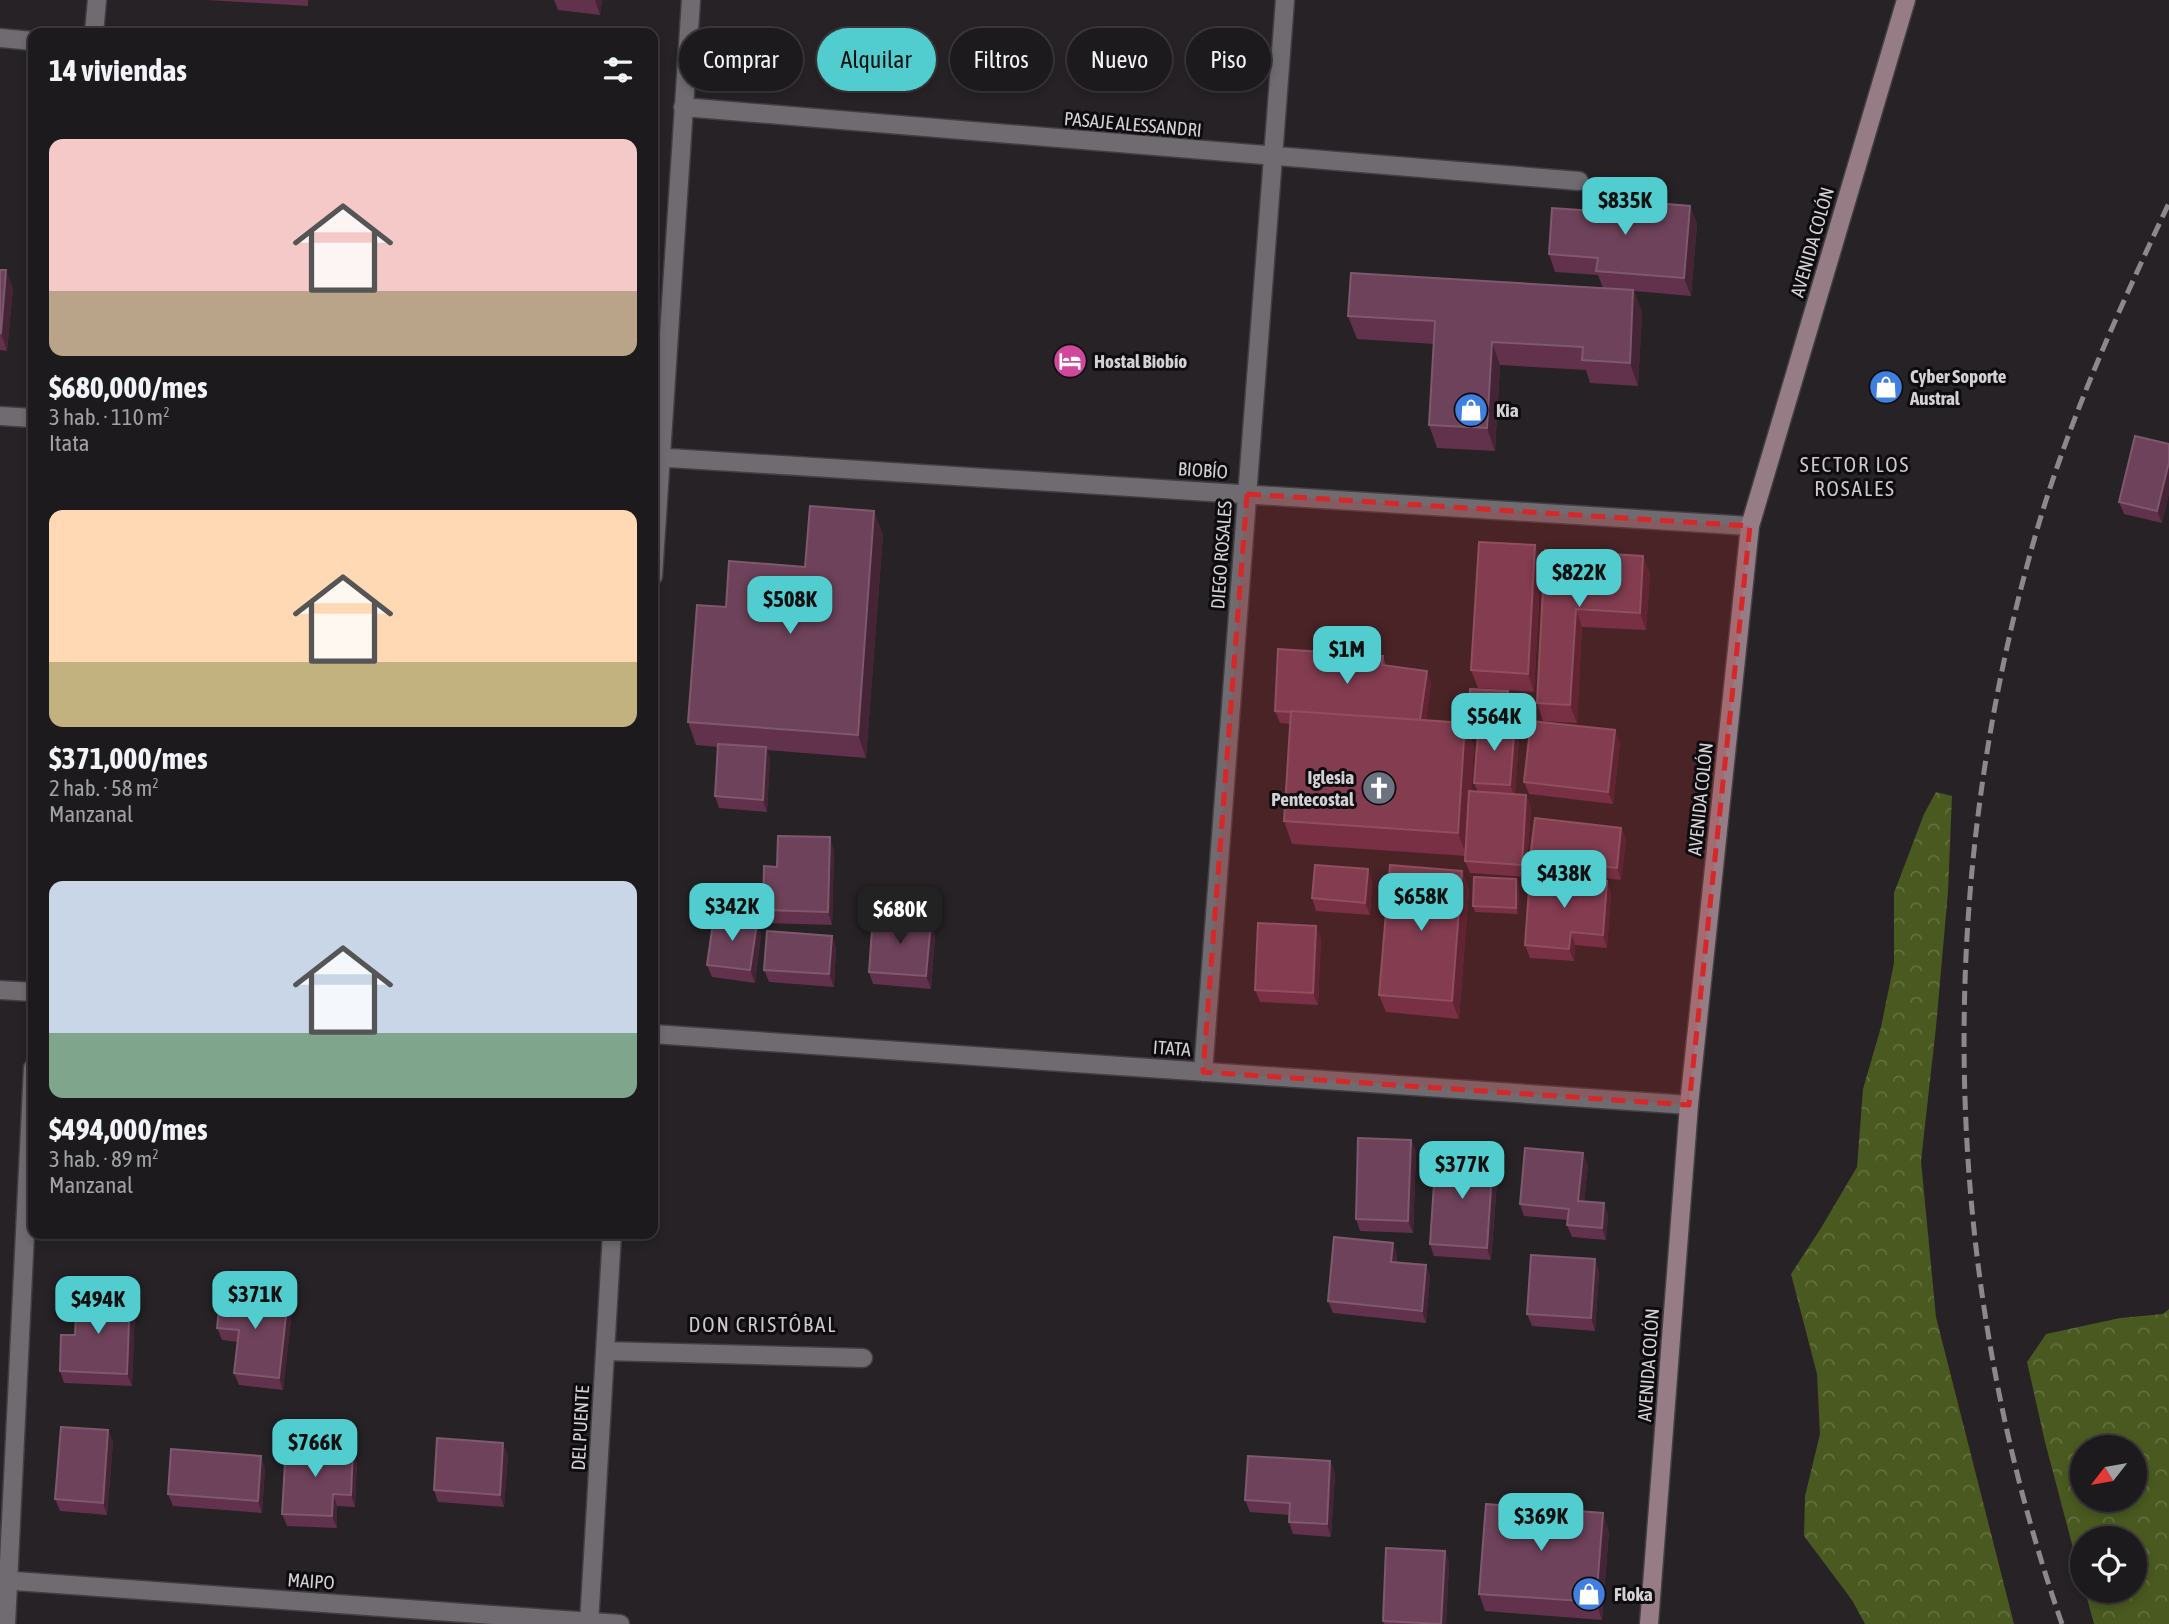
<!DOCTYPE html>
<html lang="es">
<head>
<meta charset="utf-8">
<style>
  body { margin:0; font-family:"Asap Condensed",sans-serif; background:#292729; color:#f1f3f6; height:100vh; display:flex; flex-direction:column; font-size:26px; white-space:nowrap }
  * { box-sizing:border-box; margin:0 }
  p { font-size:23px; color:#a0a1a3 }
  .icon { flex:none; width:38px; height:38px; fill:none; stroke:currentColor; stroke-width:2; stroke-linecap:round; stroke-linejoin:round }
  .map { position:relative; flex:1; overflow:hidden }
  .sheet { position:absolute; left:28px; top:28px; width:630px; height:1211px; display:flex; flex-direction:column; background:#1c1a1c; border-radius:14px; box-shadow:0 4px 10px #0003,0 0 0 2px #3a383b }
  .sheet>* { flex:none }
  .banner { position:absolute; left:679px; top:28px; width:665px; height:63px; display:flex; gap:14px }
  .needle { width:46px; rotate:239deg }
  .buttons { position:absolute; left:2070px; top:1435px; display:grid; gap:14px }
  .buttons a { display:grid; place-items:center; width:77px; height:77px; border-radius:50%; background:#1c1a1c; box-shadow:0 4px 10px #0003,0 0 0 2px #3a383b; font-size:35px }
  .price { position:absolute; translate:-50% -60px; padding:0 16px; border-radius:14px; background:#52cdcf; color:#111; font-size:23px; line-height:46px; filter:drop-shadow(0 2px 4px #0008) }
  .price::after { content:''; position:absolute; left:50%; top:42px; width:21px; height:16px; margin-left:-10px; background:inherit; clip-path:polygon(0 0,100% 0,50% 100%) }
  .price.on { background:#222; color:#fff }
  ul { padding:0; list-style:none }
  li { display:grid; align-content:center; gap:14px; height:371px; padding:0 21px }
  li span { display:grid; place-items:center; height:217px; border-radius:14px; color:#555 }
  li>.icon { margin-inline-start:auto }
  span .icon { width:126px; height:126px; fill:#fffc; stroke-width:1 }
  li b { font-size:30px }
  h2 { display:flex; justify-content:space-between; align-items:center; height:84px; padding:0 21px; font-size:30px }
  .tag { padding:0 24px; border-radius:32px; background:#1c1a1c; box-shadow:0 4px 10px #0003,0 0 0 2px #3a383b; font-size:24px; line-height:63px }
  .tag.on { background:#52cdcf; color:#111 }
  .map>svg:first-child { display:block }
  .forest { fill:url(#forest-crowns); fill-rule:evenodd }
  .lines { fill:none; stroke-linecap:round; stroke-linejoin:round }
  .lane-casing { stroke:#423f42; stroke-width:21 }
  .street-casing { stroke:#423f42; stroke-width:21 }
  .secondary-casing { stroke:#423f42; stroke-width:21 }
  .lane { stroke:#6f6b70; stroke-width:18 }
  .street { stroke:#6f6b70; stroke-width:18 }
  .secondary { stroke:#967c85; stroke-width:18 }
  .rail { stroke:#8c898c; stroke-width:5; stroke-dasharray:14 7; stroke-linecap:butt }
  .wall { fill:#62314b }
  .shaded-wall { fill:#452436 }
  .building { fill:#6e425a; stroke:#7e596d; stroke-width:2 }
  .marked { fill:#d62828; fill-opacity:0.2; stroke:#d62828; stroke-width:5; stroke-dasharray:14 9; stroke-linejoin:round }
  .labels { text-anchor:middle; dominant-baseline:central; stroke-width:6; stroke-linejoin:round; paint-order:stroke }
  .street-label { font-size:19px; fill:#d3d1d4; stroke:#0e0c0e }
  .poi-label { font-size:19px; font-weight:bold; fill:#d3d1d4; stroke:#0e0c0e; text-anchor:start }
  .neighbourhood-label { font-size:21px; letter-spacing:2px; fill:#cdc8ce; stroke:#0e0c0e }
</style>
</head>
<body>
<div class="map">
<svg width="2169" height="1624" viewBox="0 0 2169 1624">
  <defs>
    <pattern id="forest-crowns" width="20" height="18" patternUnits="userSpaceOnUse" patternTransform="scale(1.75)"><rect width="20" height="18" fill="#49591f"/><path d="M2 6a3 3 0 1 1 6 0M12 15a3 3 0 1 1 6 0" fill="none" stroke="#62703f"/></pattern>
  </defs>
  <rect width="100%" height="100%" fill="#262226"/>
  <path class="forest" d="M1936 792 1952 796 1948 892 1936 1027 1921 1161 1936 1317 2014 1624H1865L1852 1600 1804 1536 1805 1496 1820 1434 1817 1374 1791 1274 1821 1228 1857 1167 1863 1089 1881 1027 1894 963V893L1924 814Z
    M2169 1309V1624H2094L2085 1591H2135V1538H2082V1582L2045 1442 2027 1362 2046 1334 2120 1318 2163 1314ZM2082 1447H2135V1500H2082Z"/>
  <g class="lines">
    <g class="lane-casing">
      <path id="lane" d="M0 38 33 41"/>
    </g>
    <g class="street-casing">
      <path id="street" d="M94 33 97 0
        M683 107 1579 181
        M0 416 33 418
        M653 457 1750 526
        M653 576 691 0
        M0 990 33 992
        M653 1034 1689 1105
        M1203 1072 1285 0
        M605 1351 863 1358
        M0 1580 620 1624
        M6 1624 33 1068
        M589 1624 612 1234"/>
    </g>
    <g class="secondary-casing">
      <path id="secondary" d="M1649 1624 1689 1105 1750 526 1906 0"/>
    </g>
    <use href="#lane" class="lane"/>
    <use href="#street" class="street"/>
    <use href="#secondary" class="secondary"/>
    <path class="rail" d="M2062 1624C1942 1279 1933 903 2031 551 2064 430 2116 316 2169 203"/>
  </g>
  <path class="wall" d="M207 0H308V6Z
    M554 0H602L600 15 558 10Z
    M1690 206 1697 224 1691 296 1634 291 1642 313 1638 386 1590 383 1586 370 1500 365 1495 451 1437 448 1429 425 1434 344 1357 339 1348 316 1603 288 1598 275 1555 272 1549 254 1595 211Z
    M0 270 13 288 7 351 0 350Z
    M2169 444V493L2162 523 2124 514 2119 502Z
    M883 534 866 758 767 750 770 759 767 812 719 808 715 796 718 747 696 745 688 722 726 607 805 567Z
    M1545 550 1643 556 1650 574 1646 630 1582 627 1577 723 1543 721 1537 703Z
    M1541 563 1534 692 1478 688 1471 670Z
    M1383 656 1386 665 1431 683 1426 720 1465 723 1474 746 1471 792H1478L1474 783 1479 723H1471L1469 717 1508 691 1510 697 1509 723H1515L1519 736 1515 795H1526L1531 808 1526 877 1470 873 1465 861 1466 856 1292 844 1284 821 1290 724 1280 723 1275 711Z
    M1620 743 1613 804 1529 794 1524 782Z
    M1621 828 1626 840 1621 880 1535 870 1530 858Z
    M834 850 832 925 767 923 763 910 777 867Z
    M1368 869 1372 882 1370 915 1316 911 1312 898Z
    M1462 871 1469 889 1459 1019 1386 1012 1379 995Z
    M1516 879 1519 885 1518 914 1475 912 1473 906Z
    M1607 881 1611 893 1607 948 1575 945 1574 961 1530 958 1525 945Z
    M757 923 761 935 755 983 712 977 707 965Z
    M935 934 931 989 873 984 869 972Z
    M832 936 836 948 834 987 769 982 764 970Z
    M1321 938 1318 1005 1260 1002 1255 990Z
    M1411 1140 1416 1152 1413 1233 1360 1231 1356 1219Z
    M1493 1158 1498 1170 1491 1260 1434 1256 1430 1244Z
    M1588 1165 1584 1201 1604 1203 1608 1215 1606 1240 1572 1237 1567 1225 1568 1220 1524 1216 1520 1204Z
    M1397 1255V1262L1426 1265 1430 1277 1426 1323 1333 1313 1328 1301Z
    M1599 1272 1595 1331 1532 1326 1527 1314Z
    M130 1296 135 1308 132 1386 64 1383 60 1371 75 1335Z
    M292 1310 283 1390 239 1385 234 1373 238 1342 222 1340 217 1328Z
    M108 1430 113 1442 107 1515 60 1511 55 1499Z
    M508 1455 504 1507 438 1502 434 1490Z
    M1330 1461 1335 1473 1331 1537 1293 1534 1289 1522V1515L1250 1512 1245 1500Z
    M357 1462 355 1507 337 1506V1528L287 1526 282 1514Z
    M265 1468 262 1513 173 1506 168 1494Z
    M1609 1531 1602 1620 1485 1611 1479 1594Z
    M1445 1551 1449 1563 1446 1624H1384L1383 1621Z"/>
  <path class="shaded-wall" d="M595 0H602L600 15Z
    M1690 206 1697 224 1691 296 1684 278Z
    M6 270 13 288 7 351 1 333Z
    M1633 290 1642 313 1638 386 1630 363Z
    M1492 342 1500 365 1495 451 1487 428Z
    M2169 462V493L2162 523 2157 511Z
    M874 511 883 534 866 758 858 735Z
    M1535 545 1541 563 1534 692 1528 674Z
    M1643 556 1650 574 1646 630 1640 613Z
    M1576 609 1582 627 1577 723 1570 705Z
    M1427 671 1431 683 1425 732 1420 720Z
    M1508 691 1510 697 1509 724 1507 718Z
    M1465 723 1474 746 1467 856 1458 833Z
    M1515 723 1519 736 1515 797 1510 785Z
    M1615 730 1620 743 1613 804 1608 792Z
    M766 747 770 759 767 812 763 800Z
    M1526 795 1531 808 1526 877 1522 865Z
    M1621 828 1626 840 1621 880 1617 868Z
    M830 837 834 850 832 925 828 912Z
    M1368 869 1372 882 1370 915 1365 903Z
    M1462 871 1469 889 1459 1019 1452 1001Z
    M1516 879 1519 885 1518 914 1516 908Z
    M1607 881 1611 893 1607 948 1603 935Z
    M931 921 935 934 931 989 926 976Z
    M757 923 761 935 755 983 750 970Z
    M1316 926 1321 938 1318 1005 1313 993Z
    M1571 932 1575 945 1574 961 1569 949Z
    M832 936 836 948 834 987 829 974Z
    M1411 1140 1416 1152 1413 1233 1408 1221Z
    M1583 1153 1588 1165 1583 1213 1578 1201Z
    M1493 1158 1498 1170 1491 1260 1487 1248Z
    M1604 1203 1608 1215 1606 1240 1602 1228Z
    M1393 1243 1397 1255 1396 1274 1391 1262Z
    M1595 1259 1599 1272 1595 1331 1591 1318Z
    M1426 1265 1430 1277 1426 1323 1422 1311Z
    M130 1296 135 1308 132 1386 127 1374Z
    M288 1298 292 1310 283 1390 279 1378Z
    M108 1430 113 1442 107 1515 103 1503Z
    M503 1443 508 1455 504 1507 500 1495Z
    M353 1449 357 1462 355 1507 351 1495Z
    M261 1456 265 1468 262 1513 258 1501Z
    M1330 1461 1335 1473 1331 1537 1327 1524Z
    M333 1494 337 1506V1528L332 1516Z
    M1603 1513 1609 1531 1602 1620 1596 1602Z
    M1445 1551 1449 1563 1446 1624H1441Z"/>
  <path class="building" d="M1597 198 1690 206 1684 278 1596 271 1598 258 1549 254 1552 208 1595 211Z
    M0 270H6L1 333H0Z
    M1351 273 1633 290 1630 363 1582 360 1583 347 1492 342 1487 428 1429 425 1435 321 1348 316Z
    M2135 436 2169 444V462L2157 511 2119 502Z
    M810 506 874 511 858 735 688 722 697 605 726 607 729 561 805 567Z
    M1479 542 1535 545 1528 674 1471 670Z
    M1545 550 1643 556 1640 613 1576 609 1570 705 1537 703Z
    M1278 649 1383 656 1382 665 1427 671 1420 720 1291 711V712L1275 711Z
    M1470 689 1508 691 1507 718 1469 717Z
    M1291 711 1465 723 1458 833 1284 821Z
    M1479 720 1515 723 1510 785 1474 783Z
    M1531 721 1615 730 1608 792 1524 782Z
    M718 744 766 747 763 800 715 796Z
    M1469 791 1526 795 1522 865 1465 861Z
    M1535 818 1621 828 1617 868 1530 858Z
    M778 836 830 837 828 912 763 910 764 866 777 867Z
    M1315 865 1368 869 1365 903 1312 898Z
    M1390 865 1462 871 1452 1001 1379 995Z
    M1530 875 1607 881 1603 935 1571 932 1569 949 1525 945Z
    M1474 877 1516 879V908L1473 906Z
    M714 916 757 923 750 970 707 965Z
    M873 916 931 921 926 976 869 972Z
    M1258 923 1316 926 1313 993 1255 990Z
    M767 931 832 936 829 974 764 970Z
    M1358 1138 1411 1140 1408 1221 1356 1219Z
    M1525 1148 1583 1153 1578 1201 1604 1203 1602 1228 1567 1225 1569 1209 1520 1204Z
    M1436 1154 1493 1158 1487 1248 1430 1244Z
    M1334 1237 1393 1243 1391 1262 1426 1265 1422 1311 1328 1301Z
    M1531 1255 1595 1259 1591 1318 1527 1314Z
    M221 1290 288 1298 279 1378 234 1373 239 1330 217 1328Z
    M77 1293 130 1296 127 1374 60 1371 61 1335H75Z
    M61 1427 108 1430 103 1503 55 1499Z
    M437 1438 503 1443 500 1495 434 1490Z
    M286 1446 353 1449 351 1495 333 1494 332 1516 282 1514Z
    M171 1449 261 1456 258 1501 168 1494Z
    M1248 1456 1330 1461 1327 1524 1289 1522 1290 1503 1245 1500Z
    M1486 1504 1603 1513 1596 1602 1479 1594Z
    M1386 1548 1445 1551 1441 1624 1383 1621Z"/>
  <path class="marked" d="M1247 494 1750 526 1689 1105 1203 1072Z"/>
  <defs>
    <g id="hotel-disc" transform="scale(1.75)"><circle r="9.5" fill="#d1479c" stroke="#0e0c0e"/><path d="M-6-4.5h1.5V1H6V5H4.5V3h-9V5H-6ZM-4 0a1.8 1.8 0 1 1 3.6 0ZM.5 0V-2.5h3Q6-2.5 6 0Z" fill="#fff"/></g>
    <g id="shop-disc" transform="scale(1.75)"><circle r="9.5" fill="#3f7fe0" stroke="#0e0c0e"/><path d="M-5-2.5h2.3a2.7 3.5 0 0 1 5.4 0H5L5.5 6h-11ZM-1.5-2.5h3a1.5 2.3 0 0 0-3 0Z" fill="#fff"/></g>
    <g id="church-disc" transform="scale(1.75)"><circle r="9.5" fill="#6b7280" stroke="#0e0c0e"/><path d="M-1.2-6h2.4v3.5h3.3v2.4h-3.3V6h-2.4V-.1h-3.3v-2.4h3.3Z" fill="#fff"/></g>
  </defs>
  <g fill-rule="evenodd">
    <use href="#hotel-disc" x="1070" y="361"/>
    <use href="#shop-disc" x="1886" y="387"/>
    <use href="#shop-disc" x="1471" y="410"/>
    <use href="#church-disc" x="1379" y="788"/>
    <use href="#shop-disc" x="1589" y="1594"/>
  </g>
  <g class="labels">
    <g class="street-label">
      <text transform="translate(1133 124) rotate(5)">PASAJE ALESSANDRI</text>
      <text transform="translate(1812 242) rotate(-74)">AVENIDA COLÓN</text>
      <text transform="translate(1203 470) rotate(4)">BIOBÍO</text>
      <text transform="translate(1221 555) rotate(-86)">DIEGO ROSALES</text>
      <text transform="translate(1700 799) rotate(-84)">AVENIDA COLÓN</text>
      <text transform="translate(1172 1048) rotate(4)">ITATA</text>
      <text transform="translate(1648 1365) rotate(-86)">AVENIDA COLÓN</text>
      <text transform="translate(580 1428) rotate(-87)">DEL PUENTE</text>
      <text transform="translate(311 1581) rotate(4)">MAIPO</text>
    </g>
    <g class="poi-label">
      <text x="1094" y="361">Hostal Biobío</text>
      <text x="1910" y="376">Cyber Soporte<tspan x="1910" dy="22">Austral</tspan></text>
      <text x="1496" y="410">Kia</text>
      <text x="1354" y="777" text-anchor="end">Iglesia<tspan x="1354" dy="22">Pentecostal</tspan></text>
      <text x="1614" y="1594">Floka</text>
    </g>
    <g class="neighbourhood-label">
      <text x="1855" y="464">SECTOR LOS<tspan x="1855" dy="24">ROSALES</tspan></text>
      <text x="763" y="1324">DON CRISTÓBAL</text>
    </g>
  </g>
</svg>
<div class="buttons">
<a><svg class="needle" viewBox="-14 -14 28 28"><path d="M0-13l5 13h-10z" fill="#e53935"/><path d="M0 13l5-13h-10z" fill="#a0a1a3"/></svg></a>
<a><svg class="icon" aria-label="locate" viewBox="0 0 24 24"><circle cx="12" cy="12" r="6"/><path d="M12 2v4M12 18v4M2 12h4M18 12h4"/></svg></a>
</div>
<b class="price" style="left:1625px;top:237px">$835K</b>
<b class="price" style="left:1579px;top:609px">$822K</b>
<b class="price" style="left:790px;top:636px">$508K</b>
<b class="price" style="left:1347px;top:686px">$1M</b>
<b class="price" style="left:1494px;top:753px">$564K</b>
<b class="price" style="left:1564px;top:910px">$438K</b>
<b class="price" style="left:1421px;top:933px">$658K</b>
<b class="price" style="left:732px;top:943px">$342K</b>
<b class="price on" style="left:900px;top:946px">$680K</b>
<b class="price" style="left:1462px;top:1201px">$377K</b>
<b class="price" style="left:255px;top:1331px">$371K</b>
<b class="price" style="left:98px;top:1336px">$494K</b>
<b class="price" style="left:315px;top:1479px">$766K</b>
<b class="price" style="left:1541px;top:1553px">$369K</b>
<div class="banner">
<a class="tag">Comprar</a>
<a class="tag on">Alquilar</a>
<a class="tag">Filtros</a>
<a class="tag">Nuevo</a>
<a class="tag">Piso</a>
</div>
<section class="sheet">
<h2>14 viviendas<svg class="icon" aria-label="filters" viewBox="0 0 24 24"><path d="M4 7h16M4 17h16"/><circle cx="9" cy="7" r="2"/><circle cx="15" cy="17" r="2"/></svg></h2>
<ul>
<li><span style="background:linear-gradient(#f6c9c9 70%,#b9a48a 0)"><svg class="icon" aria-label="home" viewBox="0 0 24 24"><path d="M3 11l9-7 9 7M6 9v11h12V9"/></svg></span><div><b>$680,000/mes</b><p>3 hab. · 110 m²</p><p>Itata</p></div></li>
<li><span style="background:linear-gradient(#ffd9b3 70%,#c2b280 0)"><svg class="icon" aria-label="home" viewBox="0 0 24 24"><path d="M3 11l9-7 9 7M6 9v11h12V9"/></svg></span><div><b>$371,000/mes</b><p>2 hab. · 58 m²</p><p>Manzanal</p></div></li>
<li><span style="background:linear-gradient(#c9d6e8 70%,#7fa58c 0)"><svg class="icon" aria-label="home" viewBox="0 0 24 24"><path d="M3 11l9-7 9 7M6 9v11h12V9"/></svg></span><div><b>$494,000/mes</b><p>3 hab. · 89 m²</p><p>Manzanal</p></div></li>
</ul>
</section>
</div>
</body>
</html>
